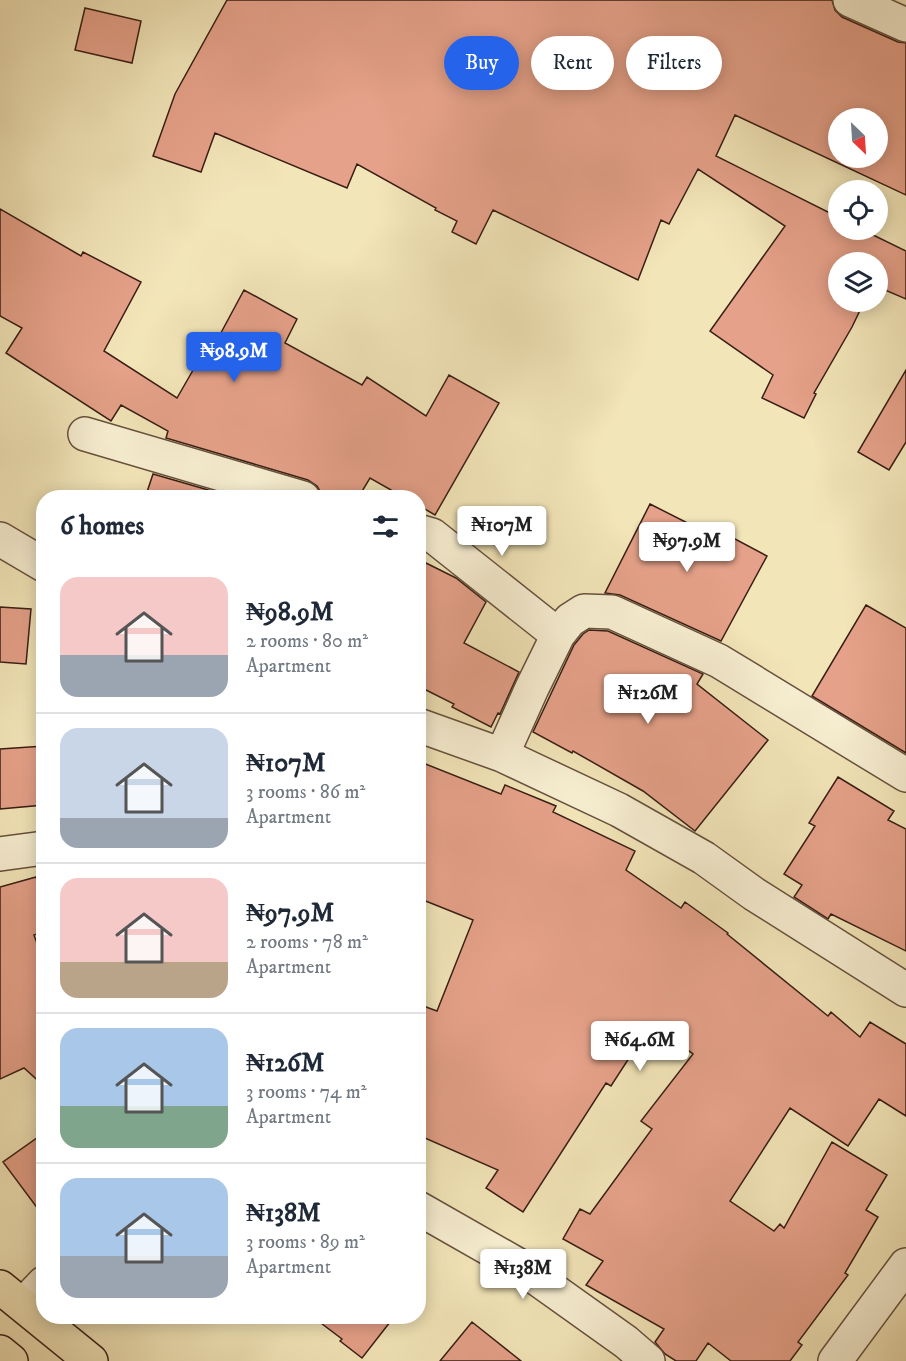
<!DOCTYPE html>
<html lang="en">
<head>
<meta charset="utf-8">
<style>
  body { margin:0; font-family:"IM FELL DW Pica",serif; background:#f2f2f3; color:#1f2937; height:100vh; display:flex; flex-direction:column; font-size:22px; white-space:nowrap }
  * { box-sizing:border-box; margin:0 }
  p { font-size:20px; color:#747a83 }
  .icon { flex:none; width:33px; height:33px; fill:none; stroke:currentColor; stroke-width:2; stroke-linecap:round; stroke-linejoin:round }
  .map { position:relative; flex:1; overflow:hidden }
  .drawer { position:absolute; left:36px; top:490px; width:390px; height:834px; display:flex; flex-direction:column; background:#fff; border-radius:24px; box-shadow:0 3px 15px #0003 }
  .drawer>* { flex:none }
  .top-card { position:absolute; left:444px; top:36px; width:372px; height:54px; display:flex; gap:12px }
  .needle { width:39px; rotate:155deg }
  .tools { position:absolute; left:828px; top:108px; display:grid; gap:12px }
  .tools a { display:grid; place-items:center; width:60px; height:60px; border-radius:50%; background:#fff; box-shadow:0 3px 15px #0003; font-size:30px }
  .price { position:absolute; translate:-50% -51px; padding:0 14px; border-radius:6px; background:#fff; color:#222; font-size:20px; line-height:39px; filter:drop-shadow(0 2px 3px #0008) }
  .price::after { content:''; position:absolute; left:50%; top:36px; width:18px; height:14px; margin-left:-9px; background:inherit; clip-path:polygon(0 0,100% 0,50% 100%) }
  .price.on { background:#2563eb; color:#fff }
  ul { padding:0; list-style:none }
  li { display:flex; align-items:center; gap:18px; height:150px; padding:0 24px }
  li+li { border-top:2px solid #e0e1e3 }
  li span { display:grid; place-items:center; flex:none; width:168px; height:120px; border-radius:18px; color:#555 }
  li>.icon { margin-inline-start:auto }
  span .icon { width:72px; height:72px; fill:#fffc; stroke-width:1 }
  li b { font-size:26px }
  h2 { display:flex; justify-content:space-between; align-items:center; height:72px; padding:0 24px; font-size:26px }
  .chip { padding:0 21px; border-radius:27px; background:#fff; box-shadow:0 3px 15px #0003; font-size:21px; line-height:54px }
  .chip.on { background:#2563eb; color:#fff }
  .map>svg:first-child { display:block }
  .building { fill:#e5a189; stroke:#381e14; stroke-width:1.5; fill-rule:evenodd }
  .lines { fill:none; stroke-linecap:round; stroke-linejoin:round }
  .minor-casing { stroke:#66503d; stroke-width:36 }
  .highway-casing { stroke:#381e14; stroke-width:36 }
  .minor { stroke:#f7eed1; stroke-width:33 }
  .highway { stroke:#f2e5b8; stroke-width:33 }
</style>
</head>
<body>
<div class="map">
<svg width="906" height="1361" viewBox="0 0 906 1361">
  <rect width="100%" height="100%" fill="#f2e5b8"/>
  <filter id="stains"><feTurbulence type="fractalNoise" baseFrequency=".00333" numOctaves="4"/><feColorMatrix values="0 0 0 0 .2 0 0 0 0 .09 0 0 0 0 .02 0 0 0 .5 -.17"/></filter>
  <radialGradient id="worn" r=".72"><stop offset=".6" stop-color="#630" stop-opacity="0"/><stop offset="1" stop-color="#630" stop-opacity=".3"/></radialGradient>
  <path class="building" d="M227 0H832L835 10 842 17 898 42 906 43V195L735 115 716 156 838 217V230H863L906 251V299L878 287V262H838V302H864L852 327 814 393 816 394 804 418 762 398 773 375 710 331 785 226 698 169 669 224 661 220 638 280 493 210 476 244 452 232 457 221 435 210 436 208 357 164 347 188 215 133 201 172 153 156 175 94ZM838 118H878V158H838Z
    M85 8 141 21 132 63 75 50Z
    M0 209 81 256 83 252 141 282 104 351 177 398 211 339 216 342 244 290 297 319 285 343 362 385 367 377 426 416 449 375 499 403 435 515 418 505V498H405L370 478 358 498H321V493L317 486 308 480 166 438 168 431 121 405 111 421 6 353 22 328 0 316Z
    M906 370V442L889 470 858 452Z
    M153 474 236 498H145Z
    M650 504 719 539 722 532 767 556 721 641 620 595 605 593Z
    M418 559 456 578 486 602 464 643 519 672 500 714 498 713 491 727 452 707 454 704 418 686Z
    M866 605 906 628V753L812 696Z
    M0 607 31 609 26 664 0 662Z
    M589 630 608 631 703 674 697 684 768 740 695 831 643 791 573 751 572 753 533 732 574 645 583 634Z
    M44 746V805L0 809V749Z
    M418 761 501 794 505 785 556 806 553 812 635 851 626 870 681 908 685 902 728 933 727 934 828 1016 831 1012 860 1037 870 1022 906 1044V1116L879 1099 848 1146 790 1108 730 1201 774 1231 780 1224 784 1228 832 1142 887 1175 866 1210 878 1217 845 1273 848 1275 798 1342 802 1345 790 1361H731L708 1343 696 1361H676L665 1354 655 1342 664 1329 586 1285 603 1261 563 1239 580 1209 590 1214 652 1129 641 1121 693 1054 651 1024 611 1086 606 1083 523 1212 486 1188 498 1170 418 1135V1004L437 1011 473 920 418 898Z
    M838 777 894 811 888 820 906 829V951L831 914 828 919 794 897 802 885 784 874 815 826 809 823Z
    M36 877 44 904V932L34 935 44 963V1086L24 1068 0 1079V887Z
    M44 1133V1217L3 1162Z
    M313 1317H394L362 1358 340 1341 342 1339Z
    M472 1322 521 1361H440Z"/>
  <g class="lines">
    <g class="minor-casing">
      <path id="minor" d="M850 0 906 25
        M85 434 303 498
        M418 531 432 535 558 635
        M0 539 44 565
        M418 725 502 755 619 810 704 858 754 894 906 990
        M502 755 532 688 558 635 570 620 584 611 612 612 719 661 906 775
        M0 854 44 848
        M418 1208 518 1265 626 1342 648 1361
        M23 1305 44 1283
        M835 1361 906 1265"/>
    </g>
    <g class="highway-casing">
      <path id="highway" d="M0 1287 91 1361
        M0 1352 11 1361"/>
    </g>
    <use href="#minor" class="minor"/>
    <use href="#highway" class="highway"/>
  </g>
  <rect width="100%" height="100%" filter="url(#stains)"/>
  <rect width="100%" height="100%" fill="url(#worn)"/>
</svg>
<div class="tools">
<a><svg class="needle" viewBox="-14 -14 28 28"><path d="M0-13l5 13h-10z" fill="#e53935"/><path d="M0 13l5-13h-10z" fill="#747a83"/></svg></a>
<a><svg class="icon" aria-label="locate" viewBox="0 0 24 24"><circle cx="12" cy="12" r="6"/><path d="M12 2v4M12 18v4M2 12h4M18 12h4"/></svg></a>
<a><svg class="icon" aria-label="layers" viewBox="0 0 24 24"><path d="M12 4l9 5-9 5-9-5zM3 14l9 5 9-5"/></svg></a>
</div>
<b class="price on" style="left:234px;top:383px">₦98.9M</b>
<b class="price" style="left:502px;top:557px">₦107M</b>
<b class="price" style="left:687px;top:573px">₦97.9M</b>
<b class="price" style="left:648px;top:725px">₦126M</b>
<b class="price" style="left:640px;top:1072px">₦64.6M</b>
<b class="price" style="left:523px;top:1300px">₦138M</b>
<div class="top-card">
<a class="chip on">Buy</a>
<a class="chip">Rent</a>
<a class="chip">Filters</a>
</div>
<section class="drawer">
<h2>6 homes<svg class="icon" aria-label="filters" viewBox="0 0 24 24"><path d="M4 7h16M4 17h16"/><circle cx="9" cy="7" r="2"/><circle cx="15" cy="17" r="2"/></svg></h2>
<ul>
<li><span style="background:linear-gradient(#f6c9c9 65%,#9aa5b1 0)"><svg class="icon" aria-label="home" viewBox="0 0 24 24"><path d="M3 11l9-7 9 7M6 9v11h12V9"/></svg></span><div><b>₦98.9M</b><p>2 rooms · 80 m²</p><p>Apartment</p></div></li>
<li><span style="background:linear-gradient(#c9d6e8 75%,#9aa5b1 0)"><svg class="icon" aria-label="home" viewBox="0 0 24 24"><path d="M3 11l9-7 9 7M6 9v11h12V9"/></svg></span><div><b>₦107M</b><p>3 rooms · 86 m²</p><p>Apartment</p></div></li>
<li><span style="background:linear-gradient(#f6c9c9 70%,#b9a48a 0)"><svg class="icon" aria-label="home" viewBox="0 0 24 24"><path d="M3 11l9-7 9 7M6 9v11h12V9"/></svg></span><div><b>₦97.9M</b><p>2 rooms · 78 m²</p><p>Apartment</p></div></li>
<li><span style="background:linear-gradient(#a9c7e8 65%,#7fa58c 0)"><svg class="icon" aria-label="home" viewBox="0 0 24 24"><path d="M3 11l9-7 9 7M6 9v11h12V9"/></svg></span><div><b>₦126M</b><p>3 rooms · 74 m²</p><p>Apartment</p></div></li>
<li><span style="background:linear-gradient(#a9c7e8 65%,#9aa5b1 0)"><svg class="icon" aria-label="home" viewBox="0 0 24 24"><path d="M3 11l9-7 9 7M6 9v11h12V9"/></svg></span><div><b>₦138M</b><p>3 rooms · 89 m²</p><p>Apartment</p></div></li>
</ul>
</section>
</div>
</body>
</html>
